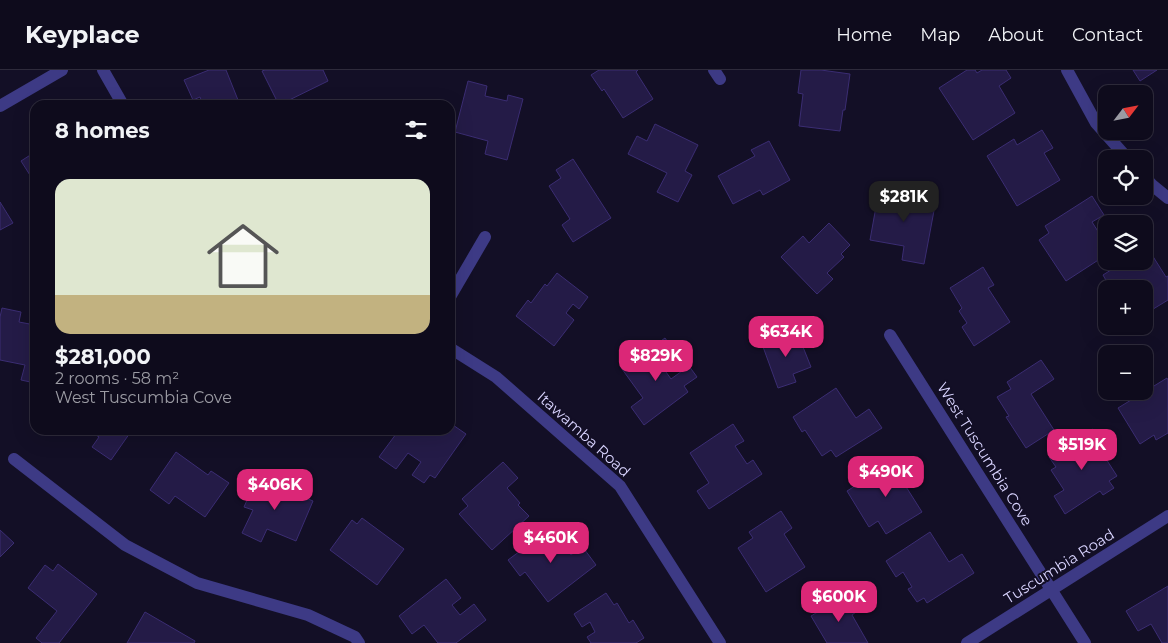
<!DOCTYPE html>
<html lang="en">
<head>
<meta charset="utf-8">
<style>
  body { margin:0; font-family:Montserrat,sans-serif; background:#171425; color:#f1f3f6; height:100vh; display:flex; flex-direction:column; font-size:19px; white-space:nowrap }
  * { box-sizing:border-box; margin:0 }
  p { font-size:16px; color:#9b9ba3 }
  .icon { flex:none; width:28px; height:28px; fill:none; stroke:currentColor; stroke-width:2; stroke-linecap:round; stroke-linejoin:round }
  .map { position:relative; flex:1; overflow:hidden }
  .sheet { position:absolute; left:30px; top:30px; width:425px; height:335px; display:flex; flex-direction:column; background:#0e0b1c; border-radius:15px; box-shadow:0 5px 20px #0002,0 0 0 1px #2e2b3b }
  .sheet>* { flex:none }
  .needle { width:32px; rotate:58deg }
  .buttons { position:absolute; left:1098px; top:15px; display:grid; gap:10px }
  .buttons a { display:grid; place-items:center; width:55px; height:55px; border-radius:10px; background:#0e0b1c; box-shadow:0 5px 20px #0002,0 0 0 1px #2e2b3b; font-size:25px }
  .price { position:absolute; translate:-50% -42px; padding:0 11px; border-radius:10px; background:#db2777; color:#fff; font-size:16px; line-height:32px; filter:drop-shadow(0 1px 2px #0008) }
  .price::after { content:''; position:absolute; left:50%; top:30px; width:15px; height:11px; margin-left:-8px; background:inherit; clip-path:polygon(0 0,100% 0,50% 100%) }
  .price.selected { background:#222; color:#fff }
  ul { padding:0; list-style:none }
  li { display:grid; align-content:center; gap:10px; height:265px; padding:0 25px }
  li span { display:grid; place-items:center; height:155px; border-radius:15px; color:#555 }
  li>.icon { margin-inline-start:auto }
  span .icon { width:90px; height:90px; fill:#fffc; stroke-width:1 }
  li b { font-size:21px }
  h2 { display:flex; justify-content:space-between; align-items:center; height:60px; padding:0 25px; font-size:21px }
  header { display:flex; align-items:center; gap:30px; box-sizing:border-box; height:70px; padding:0 25px; background:#0e0b1c; border-bottom:1px solid #2e2b3b }
  header strong { font-size:24px }
  nav { display:flex; gap:28px; margin-inline-start:auto; font-size:18px }
  .map>svg:first-child { display:block }
  .building { fill:#241b47; stroke:#3b2d73 }
  .lines { fill:none; stroke-linecap:round; stroke-linejoin:round }
  .minor { stroke:#3d3a85; stroke-width:12 }
  .labels { text-anchor:middle; dominant-baseline:central; stroke-width:4; stroke-linejoin:round; paint-order:stroke }
  .street-label { font-size:15px; fill:#d9d4ff; stroke:#130f26 }
</style>
</head>
<body>
<header>
<strong>Keyplace</strong>
<nav><a>Home</a><a>Map</a><a>About</a><a>Contact</a></nav>
</header>
<div class="map">
<svg width="1168" height="573" viewBox="0 0 1168 573">
  <rect width="100%" height="100%" fill="#130f26"/>
  <path class="building" d="M209 0H226L240 35H203L200 27 193 30 184 10Z
    M265 0H323L328 11 279 35 262 1Z
    M599 0H638L636 2 653 29 623 48 604 19 602 21 591 5Z
    M801 0H821L850 4 845 40H843L840 61 799 56 803 24 798 23Z
    M967 0H975L977 3 982 0H1006L1011 8 999 16 1015 43 973 70 939 18Z
    M1133 0H1157L1140 11Z
    M468 11 487 16 485 26 507 31 508 25 523 29 507 90 485 84 488 71 455 62Z
    M655 54 698 75 685 101 692 105 678 132 657 122 667 103 628 84 637 66 647 71Z
    M1042 60 1053 78 1044 83 1060 110 1017 136 987 86 1014 69 1017 75Z
    M769 71 790 110 763 125 760 120 733 134 718 106 755 86 751 80Z
    M35 82V113L21 91Z
    M573 89 611 148 573 172 562 155 570 149 549 116 561 108 556 100Z
    M879 120 936 130 924 194 902 190 904 176 870 170Z
    M1092 126 1104 145 1092 152 1106 174V185L1066 211 1039 170 1049 163 1045 156Z
    M0 132 13 153 0 160Z
    M829 153 850 175 841 184 844 187 827 203 833 209 817 224 781 187 803 166 809 173Z
    M1147 177 1166 207 1168 206V230L1145 244 1144 243V219H1111L1103 205 1125 191H1144V179Z
    M983 197 994 215 988 218 1010 252 974 276 962 257 967 253 959 241 962 238 950 218Z
    M557 203 588 227 579 239 573 234 566 243 574 250 554 276 516 246 528 230 531 233 545 214 547 216Z
    M2 238 21 242 19 252 35 255V313L21 310 25 295 0 290V247Z
    M797 262 811 297 793 304 796 312 778 318 762 274Z
    M665 268 676 284 661 295 671 309 689 296 697 307 684 316 688 322 644 355 631 337 643 328 622 299Z
    M1041 290 1054 309 1031 324 1054 360 1026 378 1006 347 1009 346 997 327 1011 319 1007 312Z
    M1167 308 1168 310V363L1156 370 1154 365 1140 374 1118 338Z
    M836 318 856 348 869 339 882 358 836 387 831 380 822 386 805 360 802 362 793 347Z
    M450 353 466 364 435 408 430 405 424 413 412 405 421 392 408 383 396 399 379 387 399 360H431L438 365 442 360H450Z
    M733 354 744 371 735 376 747 394 753 390 762 404 709 439 697 421 709 413 690 383Z
    M1093 359 1103 376 1099 378 1117 406 1109 411 1114 418 1103 425 1100 421 1065 444 1054 426 1064 420 1051 400 1056 397 1049 387Z
    M89 360H132L111 390 92 377 99 367Z
    M176 382 208 405 211 401 229 413 205 447 175 426 169 434 150 420Z
    M900 388 912 407 903 412 922 442 886 464 878 451 869 457 847 421Z
    M503 392 518 408 507 418 520 433 518 435 529 446 492 480 459 444 468 436 462 429Z
    M257 407 313 431 296 471 267 459 261 472 242 463 253 440 244 437Z
    M781 441 792 458 784 464 805 497 766 522 738 478 753 468 749 462Z
    M362 448 404 479 377 515 330 480 352 450 357 454Z
    M551 458 571 485 582 476 596 495 548 532 525 502 520 506 508 490Z
    M0 460 14 473 0 487Z
    M930 462 949 492 962 484 974 503 927 533 924 528 917 532 908 519 912 517 903 502 896 507 886 491Z
    M58 494 97 524 59 573H42L36 568 57 541 28 518 45 495 53 501Z
    M446 509 461 528 452 535 460 545 474 534 486 550 456 573H438L424 555 412 564 399 546Z
    M1168 516V573H1162L1151 554 1138 561 1126 541Z
    M606 523 614 535 617 533 629 553 633 550 644 568 636 573H591L587 567 595 562 590 552 582 557 574 544Z
    M846 525 856 542 852 545 868 573H827L811 546Z
    M145 542 195 571 194 573H127Z"/>
  <g class="lines">
    <path class="minor" d="M103 0 123 35
      M714 0 720 9
      M1067 0 1096 53 1128 89
      M0 36 62 0
      M1144 106 1152 115 1168 128
      M450 227 485 167
      M890 265 1085 573
      M450 278 496 307 620 416 720 573
      M14 389 125 475 197 513 308 545 355 567 359 573
      M967 573 1168 446"/>
  </g>
  <g class="labels">
    <g class="street-label">
      <text transform="translate(584 364) rotate(42)">Itawamba Road</text>
      <text transform="translate(985 384) rotate(58)">West Tuscumbia Cove</text>
      <text transform="translate(1059 496) rotate(-32)">Tuscumbia Road</text>
    </g>
  </g>
</svg>
<div class="buttons">
<a><svg class="needle" viewBox="-14 -14 28 28"><path d="M0-13l5 13h-10z" fill="#e53935"/><path d="M0 13l5-13h-10z" fill="#9b9ba3"/></svg></a>
<a><svg class="icon" aria-label="locate" viewBox="0 0 24 24"><circle cx="12" cy="12" r="6"/><path d="M12 2v4M12 18v4M2 12h4M18 12h4"/></svg></a>
<a><svg class="icon" aria-label="layers" viewBox="0 0 24 24"><path d="M12 4l9 5-9 5-9-5zM3 14l9 5 9-5"/></svg></a>
<a>+</a>
<a>−</a>
</div>
<b class="price selected" style="left:904px;top:153px">$281K</b>
<b class="price" style="left:786px;top:288px">$634K</b>
<b class="price" style="left:656px;top:312px">$829K</b>
<b class="price" style="left:1082px;top:401px">$519K</b>
<b class="price" style="left:886px;top:428px">$490K</b>
<b class="price" style="left:275px;top:441px">$406K</b>
<b class="price" style="left:551px;top:494px">$460K</b>
<b class="price" style="left:839px;top:553px">$600K</b>
<section class="sheet">
<h2>8 homes<svg class="icon" aria-label="filters" viewBox="0 0 24 24"><path d="M4 7h16M4 17h16"/><circle cx="9" cy="7" r="2"/><circle cx="15" cy="17" r="2"/></svg></h2>
<ul>
<li><span style="background:linear-gradient(#dfe7d0 75%,#c2b280 0)"><svg class="icon" aria-label="home" viewBox="0 0 24 24"><path d="M3 11l9-7 9 7M6 9v11h12V9"/></svg></span><div><b>$281,000</b><p>2 rooms · 58 m²</p><p>West Tuscumbia Cove</p></div></li>
</ul>
</section>
</div>
</body>
</html>
